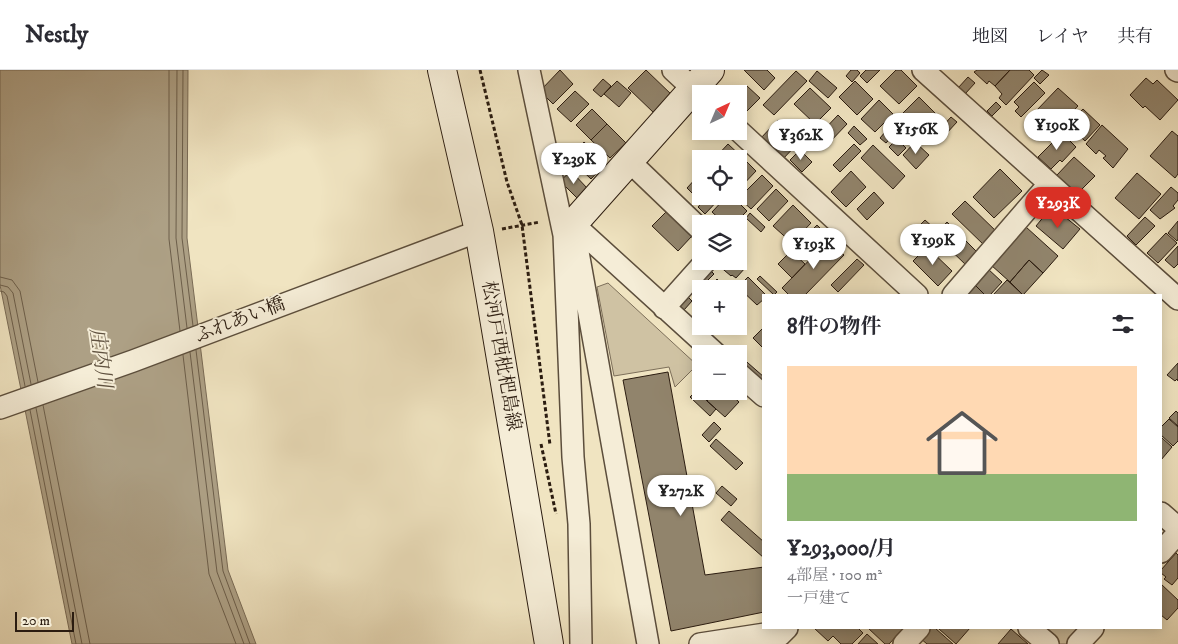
<!DOCTYPE html>
<html lang="ja">
<head>
<meta charset="utf-8">
<style>
  body { margin:0; font-family:"IM FELL DW Pica","Noto Serif JP",serif; background:#f2f2f3; color:#2b2b33; height:100vh; display:flex; flex-direction:column; font-size:19px; white-space:nowrap }
  * { box-sizing:border-box; margin:0 }
  p { font-size:16px; color:#7c7c81 }
  .icon { flex:none; width:28px; height:28px; fill:none; stroke:currentColor; stroke-width:2; stroke-linecap:round; stroke-linejoin:round }
  .map { position:relative; flex:1; overflow:hidden }
  .sheet { position:absolute; left:762px; top:224px; width:400px; height:335px; display:flex; flex-direction:column; background:#fff; border-radius:0px; box-shadow:0 2px 12px #0003 }
  .sheet>* { flex:none }
  .needle { width:32px; rotate:44deg }
  .buttons { position:absolute; left:692px; top:15px; display:grid; gap:10px }
  .buttons a { display:grid; place-items:center; width:55px; height:55px; border-radius:0px; background:#fff; box-shadow:0 2px 12px #0003; font-size:25px }
  .scale { position:absolute; left:15px; bottom:12px; width:59px; box-sizing:border-box; padding-left:5px; border:2px solid #2b1c10; border-top:0; font-size:14px; line-height:18px; white-space:nowrap; color:#2b1c10; -webkit-text-stroke:4px #f5edd7; paint-order:stroke }
  .price { position:absolute; translate:-50% -42px; padding:0 11px; border-radius:18px; background:#fff; color:#222; font-size:16px; line-height:32px; filter:drop-shadow(0 1px 2px #0008) }
  .price::after { content:''; position:absolute; left:50%; top:30px; width:15px; height:11px; margin-left:-8px; background:inherit; clip-path:polygon(0 0,100% 0,50% 100%) }
  .price.on { background:#d93025; color:#fff }
  ul { padding:0; list-style:none }
  li { display:grid; align-content:center; gap:10px; height:265px; padding:0 25px }
  li+li { border-top:1px solid #e1e1e2 }
  li span { display:grid; place-items:center; height:155px; border-radius:0px; color:#555 }
  li>.icon { margin-inline-start:auto }
  span .icon { width:90px; height:90px; fill:#fffc; stroke-width:1 }
  li b { font-size:21px }
  h2 { display:flex; justify-content:space-between; align-items:center; height:60px; padding:0 25px; font-size:21px }
  header { display:flex; align-items:center; gap:30px; box-sizing:border-box; height:70px; padding:0 25px; background:#fff; border-bottom:1px solid #e1e1e2 }
  header strong { font-size:24px }
  nav { display:flex; gap:28px; margin-inline-start:auto; font-size:18px }
  .map>svg:first-child { display:block }
  .green { fill:#cfc2a3; stroke:#7d6f5a }
  .water { fill:#ada085; stroke:#796b56 }
  .lines { fill:none; stroke-linecap:round; stroke-linejoin:round }
  .shore { stroke:#6c5e4a; stroke-width:1 }
  .building { fill:#91846c; stroke:#2b1c10 }
  .street-casing { stroke:#5c4e3c; stroke-width:24 }
  .secondary-casing { stroke:#2b1c10; stroke-width:30 }
  .path { stroke:#2b1c10; stroke-width:3; stroke-dasharray:4 2.5; stroke-linecap:butt }
  .street { stroke:#f5edd7; stroke-width:21 }
  .secondary { stroke:#f5edd7; stroke-width:28 }
  .labels { text-anchor:middle; dominant-baseline:central; stroke-width:4; stroke-linejoin:round; paint-order:stroke }
  .street-label { font-size:19px; fill:#2b1c10; stroke:#f5edd7 }
  .water-label { font-size:20px; font-style:italic; fill:#5f513f; stroke:#f5edd7 }
</style>
</head>
<body>
<header>
<strong>Nestly</strong>
<nav><a>地図</a><a>レイヤ</a><a>共有</a></nav>
</header>
<div class="map">
<svg width="1178" height="574" viewBox="0 0 1178 574">
  <rect width="100%" height="100%" fill="#f0e4c1"/>
  <filter id="stains"><feTurbulence type="fractalNoise" baseFrequency=".004" numOctaves="4"/><feColorMatrix values="0 0 0 0 .2 0 0 0 0 .09 0 0 0 0 .02 0 0 0 .5 -.17"/></filter>
  <radialGradient id="worn" r=".72"><stop offset=".6" stop-color="#630" stop-opacity="0"/><stop offset="1" stop-color="#630" stop-opacity=".3"/></radialGradient>
  <path class="green" d="M608 213 697 295 675 317 669 297 614 306 597 217Z
    M1039 558H1084L1069 574H1058Z"/>
  <path class="water" d="M0 0H188L187 168 228 500 256 574H72L0 215Z"/>
  <g class="lines">
    <path class="shore" d="M169 0V169L180 261
      M177 0 176 168 187 258
      M183 0 182 168 193 256
      M0 207 12 210 20 221 38 312
      M0 215 8 217 13 223 31 314
      M0 221 4 222 7 226 25 316
      M196 280 223 501 250 574
      M190 282 217 502 244 574
      M183 285 209 504 236 574
      M43 335 90 574
      M36 338 82 574
      M30 340 76 574"/>
  </g>
  <path class="building" d="M560 0 573 14 553 34 540 21Z
    M646 0 673 26 655 44 628 18Z
    M744 0H767L775 8 764 20Z
    M851 0H857L860 3 852 12 846 6Z
    M866 0H880L867 13 860 6Z
    M896 0H901L917 16 899 34 880 16Z
    M977 0H1010L995 16 989 11 987 14 974 2Z
    M1010 0H1029L1034 5 1006 35 999 28 1002 24 995 16Z
    M1042 0 1049 5 1040 14 1034 8Z
    M796 1 807 11 774 45 763 35Z
    M817 1 837 18 828 28 809 11Z
    M968 7 975 13 965 24 958 18Z
    M1146 8 1153 14 1157 10 1178 30 1160 50 1145 36 1143 38 1130 25Z
    M603 9 611 16 601 27 593 20Z
    M617 11 631 23 619 37 604 24Z
    M855 11 873 29 857 45 839 27Z
    M1034 12 1045 23 1021 47 1015 41 1019 37 1014 32Z
    M747 16 760 28 742 46 739 42V24Z
    M810 18 831 38 815 54 794 34Z
    M1058 18 1078 36 1056 59 1036 41Z
    M575 21 589 34 571 52 557 39Z
    M919 27 937 45 919 63 901 45Z
    M879 30 893 44 875 62 861 49Z
    M996 32 1001 37 992 46 987 41Z
    M592 39 607 54 591 70 576 55Z
    M1083 39 1100 55 1085 71 1068 55Z
    M838 45 847 54 828 74 819 65Z
    M951 47 957 52 945 65 939 60Z
    M778 50 800 71 781 91 759 70Z
    M607 54 626 73 610 88 591 70Z
    M892 54 898 60 886 73 880 68Z
    M1102 55 1128 79 1113 98 1103 88 1106 86 1099 80 1096 84 1086 74Z
    M854 56 867 69 860 75 848 63Z
    M1172 61 1178 66V104L1175 108 1150 86Z
    M1062 63 1076 77 1062 92 1060 90 1051 99 1038 87Z
    M897 69 906 78 898 86 889 77Z
    M584 72 606 93 591 109 569 88Z
    M915 72 929 85 916 99 903 85Z
    M728 74 744 89 739 94V89H714Z
    M854 74 861 81 840 102 833 95Z
    M873 75 905 106 893 119 861 88Z
    M800 80 812 92 802 102 790 90Z
    M1074 87 1095 106 1077 124 1057 105Z
    M744 89 756 101 739 119V94Z
    M1000 99 1022 121 994 148 973 127Z
    M571 101 588 119 577 128 560 111Z
    M851 101 866 117 846 137 831 122Z
    M1137 103 1161 124 1139 149 1115 128Z
    M762 105 773 116 751 139 739 128Z
    M698 106 701 109V126L698 129 687 118Z
    M1171 117 1178 123V130L1173 136 1175 138 1160 149 1150 140Z
    M776 119 788 131 769 151 757 139Z
    M874 122 884 133 867 150 857 139Z
    M708 126H722L705 144 698 137Z
    M727 126H732L747 141 734 154H725L712 142Z
    M965 131 999 164 986 177 952 144Z
    M793 135 811 153 792 173 773 156Z
    M1050 139 1062 150 1065 147 1080 159 1063 179 1036 156Z
    M667 141 692 166 678 181 652 156Z
    M750 143 765 157 761 162 746 148Z
    M1145 147 1155 156 1136 175 1127 166Z
    M925 150 935 159 916 179 906 169Z
    M1178 151V169L1177 171 1168 163Z
    M947 152 980 185 968 197 935 165Z
    M817 155 826 164 807 183 798 174Z
    M1026 157 1058 186 1043 203 1029 190 1010 212 991 195Z
    M1166 163 1177 173 1158 193 1147 183Z
    M829 170 844 185 805 225H789L782 218Z
    M1178 176V194L1174 198 1165 190Z
    M927 177 952 201 938 216 913 191Z
    M791 181 805 194 792 208 778 194Z
    M857 189 864 195 838 222 831 215Z
    M1029 190 1043 203 1023 225 1010 212Z
    M718 191H739L746 197 736 208 732 205 731 206 718 195 720 193Z
    M706 196 714 204 693 225 685 217Z
    M987 198 1002 212 990 225H985L973 213Z
    M760 206 777 222 774 225 757 209Z
    M748 207 766 225H764V229L757 235 738 217Z
    M717 209 725 217 708 219Z
    M1007 210 1023 225H993Z
    M973 213 985 225H967Z
    M687 226 692 231 684 240 679 235Z
    M764 257V279L753 268Z
    M740 286 764 307 763 315 739 293Z
    M1178 293V311L1177 309 1175 311 1167 305Z
    M668 302 705 505 764 497V542L671 561 623 310Z
    M696 321 716 339 710 346 690 327Z
    M716 321H727L739 332 725 347 707 331Z
    M1176 341 1178 343V356L1169 348Z
    M1169 349 1178 357V371L1173 376 1161 365V357Z
    M714 352 721 359 709 372 702 365Z
    M1161 367 1172 377 1161 390Z
    M716 369 743 393 736 400 710 376Z
    M722 416 737 429 731 436 716 423Z
    M729 441 764 472V488L721 450Z
    M1176 483 1178 485V508L1172 515 1164 509 1166 507 1161 503V500Z
    M1161 514 1178 530V538L1167 550 1161 545Z
    M814 558H858L863 563 852 574H841L833 566 828 571Z
    M868 558H902L903 559 889 574H885Z
    M930 558H935L953 574H927L920 568Z
    M940 558H970L956 574 939 559Z
    M1011 559 1028 574H998Z
    M867 564 878 574H858Z"/>
  <g class="lines">
    <g class="street-casing">
      <path id="street" d="M529 0 564 165
        M673 0 701 26
        M923 0 1178 229
        M1176 0 1178 1
        M739 61 917 225
        M629 91 701 160
        M573 154 648 574
        M573 154 716 284
        M564 164 573 387 579 454 581 574
        M953 225 1049 114
        M664 238 706 191
        M739 304 764 326
        M0 338 133 291 479 161
        M1161 443 1178 458
        M1161 482 1178 463
        M1029 558 1048 574
        M700 574 765 564 780 565 787 558
        M904 574 919 558
        M1078 574 1093 558"/>
    </g>
    <g class="secondary-casing">
      <path id="secondary" d="M442 0 479 161 490 224 549 574
        M573 154 710 0"/>
    </g>
    <path class="path" d="M480 0 507 112 522 155 550 375
      M502 159 540 152
      M541 374 556 444"/>
    <use href="#street" class="street"/>
    <use href="#secondary" class="secondary"/>
  </g>
  <g class="labels">
    <g class="street-label">
      <text transform="translate(240 250) rotate(-21)">ふれあい橋</text>
      <text transform="translate(501 286) rotate(80)">松河戸西枇杷島線</text>
    </g>
    <g class="water-label">
      <text transform="translate(100 288) rotate(82)">庄内川</text>
    </g>
  </g>
  <rect width="100%" height="100%" filter="url(#stains)"/>
  <rect width="100%" height="100%" fill="url(#worn)"/>
</svg>
<div class="buttons">
<a><svg class="needle" viewBox="-14 -14 28 28"><path d="M0-13l5 13h-10z" fill="#e53935"/><path d="M0 13l5-13h-10z" fill="#7c7c81"/></svg></a>
<a><svg class="icon" aria-label="locate" viewBox="0 0 24 24"><circle cx="12" cy="12" r="6"/><path d="M12 2v4M12 18v4M2 12h4M18 12h4"/></svg></a>
<a><svg class="icon" aria-label="layers" viewBox="0 0 24 24"><path d="M12 4l9 5-9 5-9-5zM3 14l9 5 9-5"/></svg></a>
<a>+</a>
<a>−</a>
</div>
<div class="scale">20 m</div>
<b class="price" style="left:1057px;top:81px">¥190K</b>
<b class="price" style="left:916px;top:85px">¥156K</b>
<b class="price" style="left:801px;top:91px">¥362K</b>
<b class="price" style="left:574px;top:115px">¥239K</b>
<b class="price on" style="left:1058px;top:159px">¥293K</b>
<b class="price" style="left:933px;top:196px">¥199K</b>
<b class="price" style="left:814px;top:200px">¥193K</b>
<b class="price" style="left:681px;top:447px">¥272K</b>
<section class="sheet">
<h2>8件の物件<svg class="icon" aria-label="filters" viewBox="0 0 24 24"><path d="M4 7h16M4 17h16"/><circle cx="9" cy="7" r="2"/><circle cx="15" cy="17" r="2"/></svg></h2>
<ul>
<li><span style="background:linear-gradient(#ffd9b3 70%,#8fb573 0)"><svg class="icon" aria-label="home" viewBox="0 0 24 24"><path d="M3 11l9-7 9 7M6 9v11h12V9"/></svg></span><div><b>¥293,000/月</b><p>4部屋 · 100 m²</p><p>一戸建て</p></div></li>
</ul>
</section>
</div>
</body>
</html>
